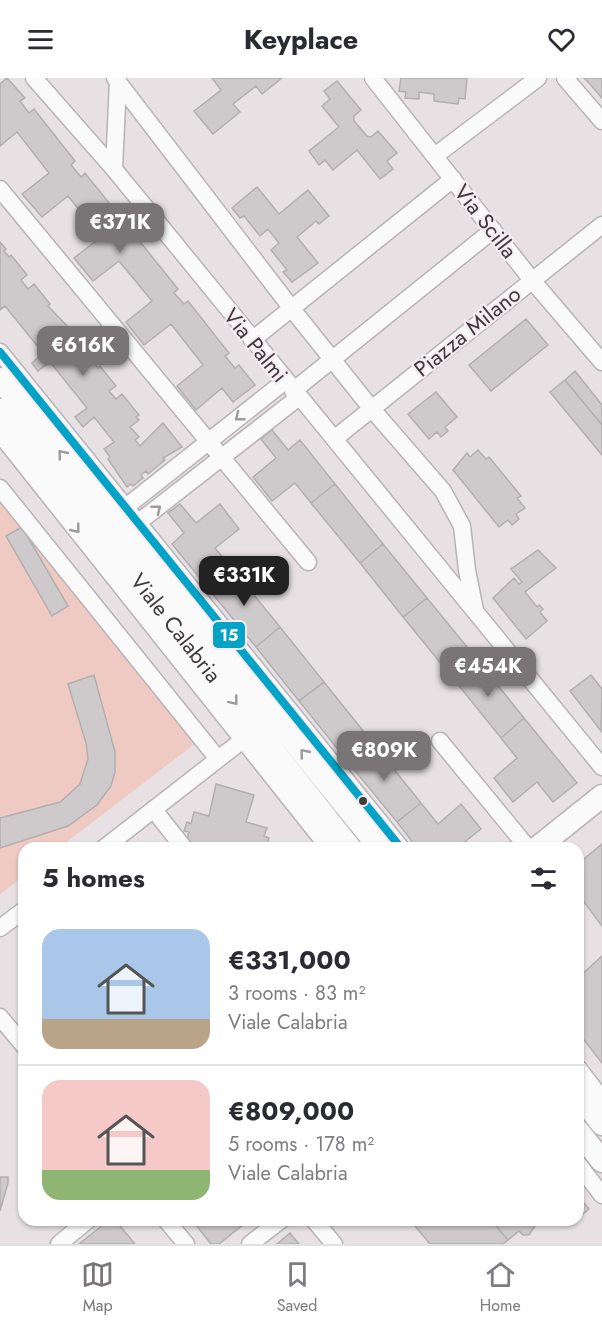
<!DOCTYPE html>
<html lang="en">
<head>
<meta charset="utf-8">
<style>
  body { margin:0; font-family:Jost,sans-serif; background:#f7f7f7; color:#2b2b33; height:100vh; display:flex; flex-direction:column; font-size:22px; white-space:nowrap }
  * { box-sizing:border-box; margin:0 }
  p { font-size:20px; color:#7c7c81 }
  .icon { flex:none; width:33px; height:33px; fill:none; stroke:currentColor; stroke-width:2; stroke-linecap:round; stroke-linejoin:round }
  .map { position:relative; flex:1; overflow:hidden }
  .panel { position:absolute; left:18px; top:764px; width:566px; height:384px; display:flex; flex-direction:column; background:#fff; border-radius:18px; box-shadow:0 2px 4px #0004 }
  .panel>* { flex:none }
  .price { position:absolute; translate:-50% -51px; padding:0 14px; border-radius:12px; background:#797476; color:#fff; font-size:20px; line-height:39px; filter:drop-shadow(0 2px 3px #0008) }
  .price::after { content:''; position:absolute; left:50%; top:36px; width:18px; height:14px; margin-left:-9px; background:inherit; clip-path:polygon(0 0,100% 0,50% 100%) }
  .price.current { background:#222; color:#fff }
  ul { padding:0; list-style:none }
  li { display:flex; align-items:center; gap:18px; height:150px; padding:0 24px }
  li+li { border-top:2px solid #e1e1e2 }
  li span { display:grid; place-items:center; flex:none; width:168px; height:120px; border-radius:18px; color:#555 }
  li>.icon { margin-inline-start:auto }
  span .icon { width:72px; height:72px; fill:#fffc; stroke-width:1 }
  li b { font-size:26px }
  h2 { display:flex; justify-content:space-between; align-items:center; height:72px; padding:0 24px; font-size:26px }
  header { display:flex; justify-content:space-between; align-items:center; height:78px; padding:0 24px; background:#fff; font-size:27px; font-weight:700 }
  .menu { display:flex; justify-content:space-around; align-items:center; height:84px; border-top:2px solid #e1e1e2; background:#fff; font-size:16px; color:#7c7c81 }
  .menu a { display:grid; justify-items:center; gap:3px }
  .menu .current { color:#797476 }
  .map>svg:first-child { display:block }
  .green { fill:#efcac3 }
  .building { fill:#cec9ca; stroke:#b3afb0; stroke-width:1.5 }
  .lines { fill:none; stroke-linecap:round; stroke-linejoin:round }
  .minor-casing { stroke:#b8b3b6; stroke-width:19 }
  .secondary-casing { stroke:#b8b3b6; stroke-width:25 }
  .minor { stroke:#fbfafb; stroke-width:16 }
  .secondary { stroke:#fbfafb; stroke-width:22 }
  .bus-1-casing { stroke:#f7ecf1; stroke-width:12 }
  .bus-1 { stroke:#03a3c7; stroke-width:8 }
  .oneway { stroke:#9c9a9b }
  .bus-dot { fill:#3e393b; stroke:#f7ecf1; stroke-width:2 }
  .labels { text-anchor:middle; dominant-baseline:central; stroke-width:4.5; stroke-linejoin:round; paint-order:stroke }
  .street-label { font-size:22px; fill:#3e393b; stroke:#f7ecf1 }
  .line-badge { stroke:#f7ecf1; stroke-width:2 }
  .badge-label { font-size:16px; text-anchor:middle; font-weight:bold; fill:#fff }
</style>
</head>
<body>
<header><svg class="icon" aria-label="menu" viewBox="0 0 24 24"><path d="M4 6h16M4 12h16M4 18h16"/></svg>Keyplace<svg class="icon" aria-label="heart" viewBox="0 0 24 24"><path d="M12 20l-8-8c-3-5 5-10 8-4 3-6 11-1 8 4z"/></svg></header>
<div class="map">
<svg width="602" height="1166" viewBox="0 0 602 1166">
  <rect width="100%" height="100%" fill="#e7e1e4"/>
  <path class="green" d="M0 419 196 665 60 769 24 770V798L0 816Z"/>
  <path class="building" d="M7 0 25 20 20 23 29 35 34 31 75 83 71 87 81 99 85 95 127 147 123 151 132 163 137 160 178 211 174 215 184 226 188 223 229 275 225 278 235 290 239 287 255 307 233 324 222 310 196 332 177 308 203 287 171 246 144 267 126 244 152 223 119 183 93 203 74 180 101 159 68 118 42 139 22 116 49 95 17 54 0 68V6Z
    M212 0H282L262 16 256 8 233 26 240 34 213 56 194 33 221 12Z
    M401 0H467L465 21 459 20 458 26 434 23V16L419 14V21L405 20 406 14 399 13Z
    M584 0H602V20L589 5Z
    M337 3 361 32 354 38V43L367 58 371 59 378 53 397 75 387 83 393 91 380 101 357 72 333 92 325 82 319 87 309 73 339 49 322 28 330 21 324 13Z
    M257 109 279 136 308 112 329 138 319 146 316 143 297 159 318 185 292 204 283 194 287 192 271 172 279 165 268 151 260 158 244 138 240 140 232 130Z
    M0 164 6 171 4 173 9 179 11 177 27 197 21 202 28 211 34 206 50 226 48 228 72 253 65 258 72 266 78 261 95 281 92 283 98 290 100 288 116 308 109 313 116 321 122 316 139 337 136 339 139 342 130 349 139 359 135 362 140 368 163 345 182 369 163 380 165 382 148 396 146 393 141 397 143 400 133 408 131 406 127 409 108 381 110 379 104 371 114 364 94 339 83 349 75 339 87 330 50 284 38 293 32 285 43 275 5 228 0 232Z
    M526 241 548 267 491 313 469 287Z
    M575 293 602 327V347L565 302Z
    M565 302 602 347V377L550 314Z
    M436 314 457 339 445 349 448 353 441 359 437 354 429 361 408 336Z
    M272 352 288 372 300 362 335 406 311 425 295 405 272 423 253 399 276 380 261 361Z
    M478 372 486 381 489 379 521 418 517 420 525 430 516 436 519 441 512 447 508 442 499 449 453 392 467 375 470 379Z
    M335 406 383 466 360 485 311 425Z
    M180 426 196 445 220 426 239 451 215 470 231 489 207 509 172 466 184 455 168 435Z
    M22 449 68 528 52 538 6 458Z
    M383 466 427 520 403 539 360 485Z
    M538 472 556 490 525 514 537 529 539 527 543 531 540 534 547 543 526 561 493 520 514 500 519 506 522 504 511 491Z
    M231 489 280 549 256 569 207 509Z
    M427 520 476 580 452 599 403 539Z
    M280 549 324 604 299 623 256 569Z
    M476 580 524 640 501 660 452 599Z
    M94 597 115 674V694L111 708 97 727 68 748 0 770V740L60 724 80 706 88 681 86 665 68 606Z
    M591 597 602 611 601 653 570 613Z
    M324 604 372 664 348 684 299 623Z
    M524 640 577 705 553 724 537 704 513 724 494 700 517 680 501 660Z
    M372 664 421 725 397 744 348 684Z
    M216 706 254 717 246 744 267 750 264 758 269 760 267 768 202 770 186 765 189 754 184 753 187 744 191 746 194 734 209 738Z
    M421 725 438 746 461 726 481 751 457 770H417L397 744Z
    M602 766V848L579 817 578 819V786Z
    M602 878V985L578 954V900Z
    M0 1099H8V1105L0 1133Z
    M578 1118 589 1131 583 1136 578 1129Z
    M109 1142H115L135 1166H79Z
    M203 1142H249L219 1166H211L196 1147Z
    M410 1142H476L479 1145 491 1142 508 1162 503 1166H430Z
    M491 1142H533L535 1148 529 1157H523L519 1153 508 1162Z
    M290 1155 299 1166H277Z"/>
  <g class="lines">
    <g class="minor-casing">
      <path id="minor" d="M34 0 114 91 602 689
        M115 0 292 231 371 330 443 413 462 448 467 492 475 532
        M373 0 531 201 602 284
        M565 0 602 43
        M436 77 538 0
        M114 91 118 3
        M0 111 308 484
        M252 262 453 101
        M0 274 401 770
        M293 313 493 152
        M0 356 329 770
        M334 361 602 147
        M0 410 218 681
        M117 436 285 303
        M130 451 299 319
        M440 663 528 770
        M154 732 184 770
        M104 770 253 654
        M0 850 24 832
        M0 939 24 968
        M578 990 602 1021
        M578 1086 602 1117
        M166 1142 186 1166
        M314 1142 334 1166
        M59 1166 88 1142
        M250 1166 281 1142"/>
    </g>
    <g class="secondary-casing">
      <g id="secondary">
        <path d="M0 301 380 770"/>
        <path id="s1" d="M0 332 111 467 350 770"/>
        <path d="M537 770 602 718"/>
        <path d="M578 1015 602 1046"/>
        <path d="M578 1053 602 1083"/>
      </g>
    </g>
    <use href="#minor" class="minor"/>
    <use href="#secondary" class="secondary"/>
    <g class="bus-1-casing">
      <path id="bus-1" d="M0 274 401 770"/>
    </g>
    <use href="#bus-1" class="bus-1"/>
  </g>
  <defs><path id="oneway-chevron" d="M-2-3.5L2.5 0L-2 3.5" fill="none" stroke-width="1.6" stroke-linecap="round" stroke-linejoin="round" transform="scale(1.5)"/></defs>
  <g class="oneway">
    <use href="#oneway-chevron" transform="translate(239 339) rotate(142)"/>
    <use href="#oneway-chevron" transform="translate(62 376) rotate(-129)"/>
    <use href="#oneway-chevron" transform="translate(157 431) rotate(-38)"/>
    <use href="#oneway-chevron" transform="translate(76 451) rotate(51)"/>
    <use href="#oneway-chevron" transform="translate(234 623) rotate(52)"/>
    <use href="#oneway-chevron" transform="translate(304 675) rotate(-129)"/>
  </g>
  <circle class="bus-dot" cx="363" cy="723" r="5"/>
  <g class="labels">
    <g class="street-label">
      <text transform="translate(486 143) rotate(52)">Via Scilla</text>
      <text transform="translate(467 253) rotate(-39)">Piazza Milano</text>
      <text transform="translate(256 267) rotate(51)">Via Palmi</text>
      <text stroke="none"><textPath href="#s1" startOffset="280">Viale Calabria</textPath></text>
    </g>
  </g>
  <rect class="line-badge" x="212" y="543" width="34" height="28" rx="6" fill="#03a3c7"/>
  <g class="badge-label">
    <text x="229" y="563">15</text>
  </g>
</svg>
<b class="price" style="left:120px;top:176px">€371K</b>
<b class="price" style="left:83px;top:299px">€616K</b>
<b class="price current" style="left:244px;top:529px">€331K</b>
<b class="price" style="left:488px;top:620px">€454K</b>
<b class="price" style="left:384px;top:704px">€809K</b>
<section class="panel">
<h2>5 homes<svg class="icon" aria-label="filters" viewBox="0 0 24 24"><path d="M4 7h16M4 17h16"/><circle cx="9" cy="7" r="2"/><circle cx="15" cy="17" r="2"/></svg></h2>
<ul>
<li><span style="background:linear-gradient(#a9c7e8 75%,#b9a48a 0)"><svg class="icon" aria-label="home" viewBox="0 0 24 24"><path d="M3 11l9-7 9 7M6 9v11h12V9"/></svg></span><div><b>€331,000</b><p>3 rooms · 83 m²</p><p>Viale Calabria</p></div></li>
<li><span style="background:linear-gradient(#f6c9c9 75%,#8fb573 0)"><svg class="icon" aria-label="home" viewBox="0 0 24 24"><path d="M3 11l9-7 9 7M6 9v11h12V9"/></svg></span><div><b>€809,000</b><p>5 rooms · 178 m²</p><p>Viale Calabria</p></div></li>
</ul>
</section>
</div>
<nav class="menu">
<a class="current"><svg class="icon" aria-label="map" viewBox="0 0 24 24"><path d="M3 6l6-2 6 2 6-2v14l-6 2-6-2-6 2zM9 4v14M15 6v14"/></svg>Map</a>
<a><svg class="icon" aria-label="saved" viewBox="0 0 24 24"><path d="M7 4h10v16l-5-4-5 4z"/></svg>Saved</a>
<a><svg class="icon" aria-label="home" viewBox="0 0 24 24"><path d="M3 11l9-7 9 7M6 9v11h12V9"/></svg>Home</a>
</nav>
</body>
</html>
